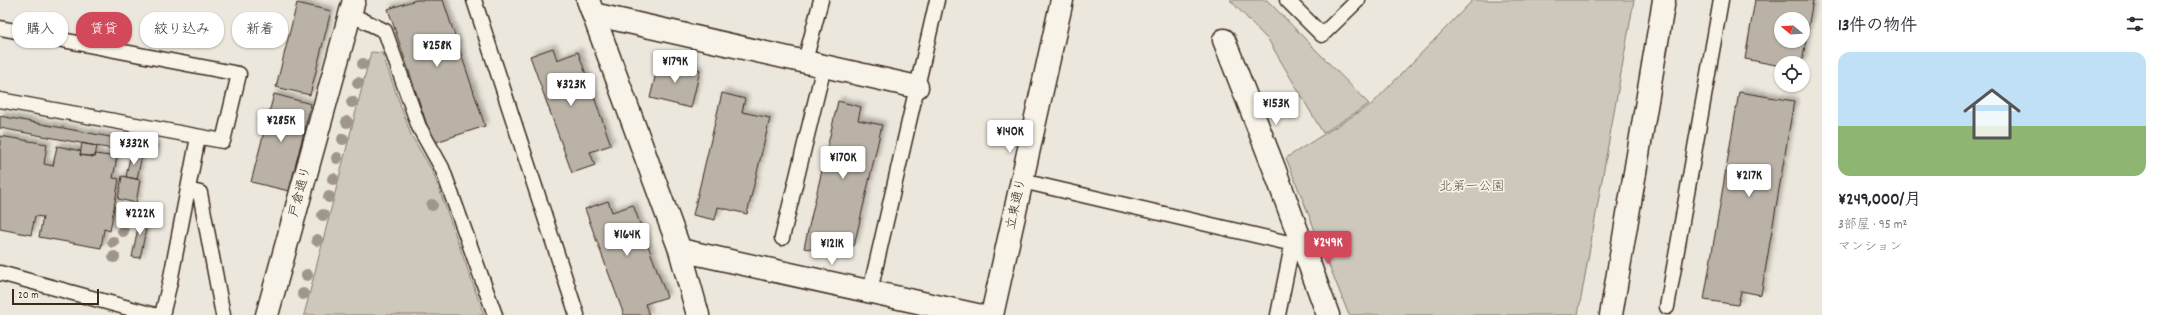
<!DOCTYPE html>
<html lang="ja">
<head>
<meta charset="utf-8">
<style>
  body { margin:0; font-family:Dekko,"Klee One",sans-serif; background:#f2f2f3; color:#2b2b33; height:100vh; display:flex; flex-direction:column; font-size:15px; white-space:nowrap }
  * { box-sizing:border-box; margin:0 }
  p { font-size:13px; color:#7c7c81 }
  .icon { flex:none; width:22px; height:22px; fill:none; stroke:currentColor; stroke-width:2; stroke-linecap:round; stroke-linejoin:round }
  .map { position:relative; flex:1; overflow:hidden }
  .panel { display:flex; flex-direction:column; background:#fff; width:340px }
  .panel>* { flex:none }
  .hud { position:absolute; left:12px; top:12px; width:380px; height:36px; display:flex; gap:8px }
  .needle { width:26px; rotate:288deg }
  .buttons { position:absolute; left:1774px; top:12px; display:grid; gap:8px }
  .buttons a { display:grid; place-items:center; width:36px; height:36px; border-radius:50%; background:#fff; box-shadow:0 1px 3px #0004; font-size:20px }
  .scale { position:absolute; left:12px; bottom:10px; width:87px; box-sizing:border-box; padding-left:4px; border:2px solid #3b2a1e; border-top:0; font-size:11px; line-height:14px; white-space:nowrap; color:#3b2a1e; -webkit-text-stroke:3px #f7f3e8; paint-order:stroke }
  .price { position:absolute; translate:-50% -34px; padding:0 9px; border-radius:4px; background:#fff; color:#222; font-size:13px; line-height:26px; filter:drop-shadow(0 1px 2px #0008) }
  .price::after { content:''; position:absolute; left:50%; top:24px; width:12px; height:9px; margin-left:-6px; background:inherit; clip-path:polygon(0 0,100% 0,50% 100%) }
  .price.active { background:#d1495b; color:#fff }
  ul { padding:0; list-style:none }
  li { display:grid; align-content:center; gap:8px; height:212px; padding:0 16px }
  li span { display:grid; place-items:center; height:124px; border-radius:12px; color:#555 }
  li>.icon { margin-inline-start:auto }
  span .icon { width:72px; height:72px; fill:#fffc; stroke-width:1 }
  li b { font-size:17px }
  h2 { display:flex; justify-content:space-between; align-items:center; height:48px; padding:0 16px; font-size:17px }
  .pill { padding:0 14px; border-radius:16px; background:#fff; box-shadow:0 1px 3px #0004; font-size:14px; line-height:36px }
  .pill.active { background:#d1495b; color:#fff }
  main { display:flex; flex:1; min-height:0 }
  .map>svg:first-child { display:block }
  .green { fill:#cec8bc; stroke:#84796d }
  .building { fill:#bab2a7; stroke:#3b2a1e; fill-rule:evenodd; filter:url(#shadow) }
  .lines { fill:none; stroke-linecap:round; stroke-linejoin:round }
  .lane-casing { stroke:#3b2a1e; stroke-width:17 }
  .street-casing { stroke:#3b2a1e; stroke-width:25 }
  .secondary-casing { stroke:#3b2a1e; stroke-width:25 }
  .lane { stroke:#f7f3e8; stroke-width:14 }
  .street { stroke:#f7f3e8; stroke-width:22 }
  .secondary { stroke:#f7f3e8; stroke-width:22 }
  .tree { fill:#9f958a }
  .labels { text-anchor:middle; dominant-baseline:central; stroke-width:3.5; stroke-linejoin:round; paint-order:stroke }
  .park-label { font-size:13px; fill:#605246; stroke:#f7f3e8 }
  .street-label { font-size:13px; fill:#3b2a1e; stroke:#f7f3e8 }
</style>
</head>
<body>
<main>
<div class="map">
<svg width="1822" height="315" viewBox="0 0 1822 315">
  <defs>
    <filter id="shadow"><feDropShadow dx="3.5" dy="-3.5" stdDeviation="2" flood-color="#0004"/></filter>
  </defs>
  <rect width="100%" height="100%" fill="#ece7dc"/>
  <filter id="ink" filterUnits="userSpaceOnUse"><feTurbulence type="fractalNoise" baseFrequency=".025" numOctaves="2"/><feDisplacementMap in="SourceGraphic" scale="8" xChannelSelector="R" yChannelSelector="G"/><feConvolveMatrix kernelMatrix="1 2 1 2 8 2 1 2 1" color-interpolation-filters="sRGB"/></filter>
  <g filter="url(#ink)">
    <path class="green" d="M1230 0H1267L1369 104 1323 133 1269 41Z
      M1473 0H1634L1578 315H1349L1286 158 1372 104Z
      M371 52 382 53 411 135 433 172 484 315H304Z"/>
    <path class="building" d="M416 0H443L485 126 433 143 388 9Z
      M1755 0H1813L1802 63H1781V66L1745 59ZM1781 19H1803V41H1781Z
      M297 3 331 11 310 95 276 87Z
      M553 48 557 60 578 52 611 145 590 152 595 165 572 173 530 56Z
      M659 61 700 70 691 108 650 98Z
      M1739 92 1794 101 1761 295 1741 291 1738 305 1704 300Z
      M722 93 745 99 742 112 770 118 747 214 718 207 715 220 693 215Z
      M274 94 311 104 289 191 251 182Z
      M838 101 861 107 858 120 882 125 854 246 830 240 827 253 804 248Z
      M0 116 157 146 155 157 0 128Z
      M0 136 47 144 44 164 53 166 57 146 81 151 80 155 95 157V154L117 157 113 178 119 179 110 231 104 229 101 248 39 237 43 217 35 216 31 235 0 229Z
      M82 143 97 146 95 157 80 155Z
      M131 152 142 155 137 179 126 177Z
      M122 176 140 180 136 203 118 199Z
      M608 201 612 212 633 205 667 297 645 304 649 315H624L585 209Z
      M141 214 149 215 140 258 132 257Z"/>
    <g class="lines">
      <g class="lane-casing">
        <path id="lane" d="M474 0 577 315
          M1287 0 1322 35 1358 0
          M350 14 385 31 419 127 442 168 495 315
          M0 28 239 74 223 141 0 100
          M805 61 821 0
          M1022 181 1293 244
          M188 190 200 193 223 315
          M782 238 824 66
          M0 273 154 315
          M870 291 937 0
          M1667 307 1721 0
          M162 315 170 282 198 137
          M1278 315 1294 236"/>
      </g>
      <g class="street-casing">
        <path id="street" d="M588 0 680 250 698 315
          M593 14 917 87
          M1224 40 1274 168 1328 315
          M680 250 977 315
          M992 315 1062 0"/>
      </g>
      <g class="secondary-casing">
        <path id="secondary" d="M267 315 354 0
          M1611 315 1664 0"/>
      </g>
      <use href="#lane" class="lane"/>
      <use href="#street" class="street"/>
      <use href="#secondary" class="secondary"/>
    </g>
    <g class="tree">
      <circle cx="363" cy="64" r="6"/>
      <circle cx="358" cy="83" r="6"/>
      <circle cx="352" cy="102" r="6"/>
      <circle cx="347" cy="122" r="6"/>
      <circle cx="343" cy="139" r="6"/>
      <circle cx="337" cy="158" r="6"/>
      <circle cx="333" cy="179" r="6"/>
      <circle cx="329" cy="197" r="6"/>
      <circle cx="432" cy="205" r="6"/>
      <circle cx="128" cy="213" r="6"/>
      <circle cx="323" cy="215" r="6"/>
      <circle cx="123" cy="231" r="6"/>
      <circle cx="317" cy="240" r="6"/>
      <circle cx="113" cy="242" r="6"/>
      <circle cx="114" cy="257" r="6"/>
      <circle cx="307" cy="275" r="6"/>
      <circle cx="303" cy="294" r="6"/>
    </g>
  </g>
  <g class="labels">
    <g class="park-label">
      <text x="1472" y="187">北第一公園</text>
    </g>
    <g class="street-label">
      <text transform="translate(301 192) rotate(-75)">戸倉通り</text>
      <text transform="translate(1017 204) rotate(-78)">立東通り</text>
    </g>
  </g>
</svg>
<div class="buttons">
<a><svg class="needle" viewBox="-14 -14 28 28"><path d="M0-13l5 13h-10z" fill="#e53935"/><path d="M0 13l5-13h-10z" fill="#7c7c81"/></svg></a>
<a><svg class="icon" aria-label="locate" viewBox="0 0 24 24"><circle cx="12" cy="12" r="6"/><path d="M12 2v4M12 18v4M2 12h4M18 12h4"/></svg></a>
</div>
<div class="scale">20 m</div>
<b class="price" style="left:437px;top:68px">¥258K</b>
<b class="price" style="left:675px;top:84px">¥179K</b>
<b class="price" style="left:571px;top:107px">¥323K</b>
<b class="price" style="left:1276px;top:126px">¥153K</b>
<b class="price" style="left:281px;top:143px">¥285K</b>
<b class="price" style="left:1010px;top:154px">¥140K</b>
<b class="price" style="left:134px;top:166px">¥332K</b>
<b class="price" style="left:843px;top:180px">¥170K</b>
<b class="price" style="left:1749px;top:198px">¥217K</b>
<b class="price" style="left:140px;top:236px">¥222K</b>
<b class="price" style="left:627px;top:257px">¥164K</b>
<b class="price active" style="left:1328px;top:265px">¥249K</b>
<b class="price" style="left:832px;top:266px">¥121K</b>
<div class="hud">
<a class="pill">購入</a>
<a class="pill active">賃貸</a>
<a class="pill">絞り込み</a>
<a class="pill">新着</a>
</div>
</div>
<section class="panel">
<h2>13件の物件<svg class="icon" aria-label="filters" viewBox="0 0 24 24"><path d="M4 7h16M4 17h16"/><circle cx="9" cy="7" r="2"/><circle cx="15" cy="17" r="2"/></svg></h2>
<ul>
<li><span style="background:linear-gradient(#bfe0f5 60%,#8fb573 0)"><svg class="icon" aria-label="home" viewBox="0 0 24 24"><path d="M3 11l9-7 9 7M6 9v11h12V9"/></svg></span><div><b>¥249,000/月</b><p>3部屋 · 95 m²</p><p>マンション</p></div></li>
</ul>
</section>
</main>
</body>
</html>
